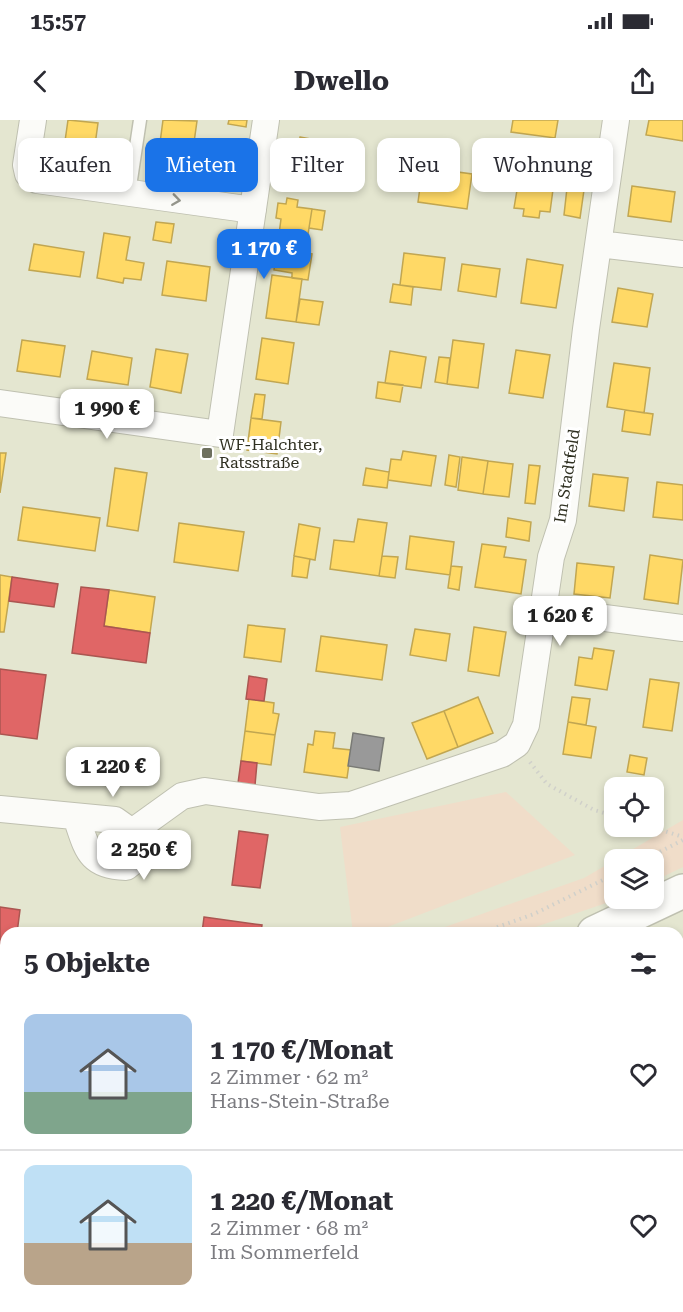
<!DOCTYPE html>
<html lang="de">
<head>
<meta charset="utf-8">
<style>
  body { margin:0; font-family:"Roboto Serif",serif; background:#f2f2f3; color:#2b2b33; height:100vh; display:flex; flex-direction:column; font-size:22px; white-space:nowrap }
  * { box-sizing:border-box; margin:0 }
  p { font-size:20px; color:#7c7c81 }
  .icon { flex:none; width:33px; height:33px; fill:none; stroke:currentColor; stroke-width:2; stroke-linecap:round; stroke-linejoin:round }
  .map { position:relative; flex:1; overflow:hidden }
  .details { position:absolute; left:0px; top:807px; width:684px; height:386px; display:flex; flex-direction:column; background:#fff; border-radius:18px 18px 0 0; box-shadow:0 3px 9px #0003 }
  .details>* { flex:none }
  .guide { position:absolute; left:18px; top:18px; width:648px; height:54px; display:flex; gap:12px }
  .buttons { position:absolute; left:604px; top:657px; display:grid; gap:12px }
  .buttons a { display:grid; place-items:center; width:60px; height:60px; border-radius:12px; background:#fff; box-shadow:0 3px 9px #0003; font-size:30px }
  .price { position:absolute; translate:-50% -51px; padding:0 14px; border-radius:12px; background:#fff; color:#222; font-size:20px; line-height:39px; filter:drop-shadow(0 2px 3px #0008) }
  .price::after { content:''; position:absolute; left:50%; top:36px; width:18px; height:14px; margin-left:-9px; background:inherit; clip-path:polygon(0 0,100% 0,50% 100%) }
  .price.selected { background:#1a73e8; color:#fff }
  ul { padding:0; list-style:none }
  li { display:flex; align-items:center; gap:18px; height:150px; padding:0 24px }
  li+li { border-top:2px solid #e1e1e2 }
  li span { display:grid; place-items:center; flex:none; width:168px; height:120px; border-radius:12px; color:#555 }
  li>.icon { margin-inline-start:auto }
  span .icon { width:72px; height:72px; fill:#fffc; stroke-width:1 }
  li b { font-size:26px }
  h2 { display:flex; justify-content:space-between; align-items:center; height:72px; padding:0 24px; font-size:26px }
  .tag { padding:0 21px; border-radius:12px; background:#fff; box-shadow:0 3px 9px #0003; font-size:21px; line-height:54px }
  .tag.selected { background:#1a73e8; color:#fff }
  .status { display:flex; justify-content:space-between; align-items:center; height:42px; padding:0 30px; background:#fff; direction:ltr }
  .status svg { height:16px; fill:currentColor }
  header { display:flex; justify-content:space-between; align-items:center; height:78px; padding:0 24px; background:#fff; font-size:27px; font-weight:700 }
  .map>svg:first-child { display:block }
  .green { fill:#f0ddc9 }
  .homes { fill:#ffd966; stroke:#c1a651; stroke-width:1.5 }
  .shops { fill:#e06666; stroke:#ab5651; stroke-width:1.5 }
  .industry { fill:#999; stroke:#797a75; stroke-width:1.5 }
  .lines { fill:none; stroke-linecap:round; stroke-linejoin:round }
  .service-casing { stroke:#bfc0b0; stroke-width:15 }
  .minor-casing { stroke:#bfc0b0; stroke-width:28 }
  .secondary-casing { stroke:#bfc0b0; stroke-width:36 }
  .path { stroke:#d0d0ca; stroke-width:4; stroke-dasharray:1.5 4.5; stroke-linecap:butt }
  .service { stroke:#fbfbf8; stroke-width:12 }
  .minor { stroke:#fbfbf8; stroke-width:26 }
  .secondary { stroke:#fbfbf8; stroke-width:33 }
  .oneway { stroke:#95968c }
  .poi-dot { fill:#6e705e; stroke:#fff; stroke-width:2 }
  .labels { text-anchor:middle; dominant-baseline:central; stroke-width:6; stroke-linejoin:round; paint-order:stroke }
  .poi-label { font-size:16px; fill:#2f3021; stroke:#fff; text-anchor:start }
  .street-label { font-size:16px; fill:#2f3021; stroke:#fff }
</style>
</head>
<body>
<div class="status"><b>15:57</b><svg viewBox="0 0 49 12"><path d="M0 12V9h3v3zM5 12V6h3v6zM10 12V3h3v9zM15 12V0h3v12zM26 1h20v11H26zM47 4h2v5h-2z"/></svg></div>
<header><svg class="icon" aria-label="back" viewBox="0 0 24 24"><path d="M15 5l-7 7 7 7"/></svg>Dwello<svg class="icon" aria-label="share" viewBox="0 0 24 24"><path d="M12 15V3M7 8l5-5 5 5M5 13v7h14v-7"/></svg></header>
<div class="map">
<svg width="683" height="1192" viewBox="0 0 683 1192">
  <rect width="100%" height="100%" fill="#e4e6d0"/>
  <path class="green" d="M506 672 575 735 372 813H353L340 707Z
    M683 700V747L654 761V740L616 739Z
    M615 740V778L618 779 518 813H428L584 758Z"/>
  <path class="homes" d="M68 0 98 3 95 25 65 21Z
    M163 0 197 1 189 58 156 53Z
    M229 0H247L246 7 228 4Z
    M513 0H558L555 18 511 12Z
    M649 0H683V21L646 15Z
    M300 17 322 21 319 41 335 43 332 64 317 62 316 69 292 65Z
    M65 21 95 25 92 46 62 42Z
    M438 42 459 44 458 52 472 54 467 89 418 82 423 45 437 47Z
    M519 58 554 62 550 92 540 91 539 98 523 96 524 89 514 88Z
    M632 66 675 72 671 102 628 96Z
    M567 68 584 70 580 98 564 95Z
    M287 78 298 80 297 87 312 89 305 133 277 129 281 99 276 98 278 83 286 84Z
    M312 89 325 91 322 110 309 108Z
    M156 102 174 104 171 123 153 120Z
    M104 113 130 117 126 140 144 143 141 160 124 158 123 163 97 158Z
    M34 124 84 132 80 157 29 150Z
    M277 129 312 134 308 160 292 158V153L274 150Z
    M404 133 445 138 441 170 400 165Z
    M527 139 563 145 556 188 521 183Z
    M167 141 210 147 206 181 162 175Z
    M462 144 500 149 496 177 458 171Z
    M272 155 302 159 296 202 266 198Z
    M393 164 413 167 411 185 390 182Z
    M618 168 653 174 647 207 612 202Z
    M300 179 323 182 319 205 296 202Z
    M262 218 294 223 288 264 256 259Z
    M22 220 65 226 60 257 17 251Z
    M453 220 484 224 478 268 447 264Z
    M156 229 188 234 181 273 150 267Z
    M516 230 550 235 543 278 509 273Z
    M92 231 132 238 128 265 87 259Z
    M390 231 426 237 421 268 385 263Z
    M439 237 450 238 447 264 435 262Z
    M614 243 650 248 644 293 607 287Z
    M378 262 403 265 400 282 376 278Z
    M255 274 265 275 262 299 251 298Z
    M625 290 653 294 650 315 622 311Z
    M251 298 281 302 277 334 247 330Z
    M403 331 436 336 431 366 388 360 391 339 401 340Z
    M0 333H6L0 373Z
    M449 335 460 337 456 367 445 365Z
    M462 337 488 341 483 374 458 370Z
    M488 341 513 344 509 377 483 374Z
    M529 345 540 346 535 384 525 383Z
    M115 348 147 353 138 411 107 406Z
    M366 348 389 352 387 368 363 365Z
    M593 354 628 358 624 391 589 386Z
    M657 362 683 365V400L653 397Z
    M23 387 100 398 95 431 18 420Z
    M508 398 531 402 529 421 506 417Z
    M358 399 387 403 379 456 330 449 334 420 354 422Z
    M179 403 244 412 238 451 174 442Z
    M299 404 320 408 315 440 294 436Z
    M410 416 454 422 450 455 406 449Z
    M482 424 506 427 504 437 526 440 521 474 475 467Z
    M650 435 683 440 678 484 644 479Z
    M294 436 310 439 307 458 292 456Z
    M382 436 398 437 395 458 379 456Z
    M577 443 614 447 610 478 574 474Z
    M451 446 462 447 459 470 448 468Z
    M0 455 12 457 4 512H0Z
    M109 470 155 477 150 513 104 506Z
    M248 505 285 509 281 542 244 537Z
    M474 507 506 512 499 556 468 551Z
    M415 509 450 514 446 541 410 535Z
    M321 516 387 525 382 560 316 551Z
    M594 528 614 531 607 570 575 565 579 537 592 539Z
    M650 559 679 563 672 611 643 607Z
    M478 577 493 613 458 627 444 591Z
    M572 577 590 579 586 605 568 602Z
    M249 579 274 583 273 593 279 594 275 615 245 611Z
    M444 591 458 627 427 639 412 603Z
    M568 602 596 607 591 638 563 634Z
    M245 611 275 615 271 645 241 641Z
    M315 611 335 613 333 628 351 630 347 658 304 652 308 624 313 625Z
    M630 635 647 638 644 655 627 652Z"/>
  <path class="shops" d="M12 457 58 464 54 487 9 481Z
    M81 467 109 470 104 506 150 513 146 543 72 533Z
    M0 549 46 555 37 619 0 614Z
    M249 556 267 559 264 581 246 579Z
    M241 641 257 643 255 665 238 663Z
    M239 711 268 715 260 768 232 765Z
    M0 787 20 790 17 813H6L5 845H0Z
    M204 797 262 805 261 813H202Z"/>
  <path class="industry" d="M353 613 384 618 379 651 348 646Z"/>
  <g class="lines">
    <g class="service-casing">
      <path id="service" d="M129 73 140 0"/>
    </g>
    <g class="minor-casing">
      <path id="minor" d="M33 0 26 45 28 54 37 60 253 90
        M599 124 683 134
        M0 283 220 314 266 0
        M543 490 683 508
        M0 689 115 700 132 712 138 725 136 739 126 747C88 746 87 728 76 697
        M132 712 182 676 205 671 319 687 351 685 502 634 517 624 526 605 551 437 563 400 586 209 616 0"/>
    </g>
    <g class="secondary-casing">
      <path id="secondary" d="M594 813 683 771
        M0 957 6 956"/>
    </g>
    <path class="path" d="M530 642 547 664 594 690 615 696
      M649 706 683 717
      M644 740 683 720
      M480 813 534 794 615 754"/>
    <use href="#service" class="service"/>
    <use href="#minor" class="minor"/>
    <use href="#secondary" class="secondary"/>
  </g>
  <defs><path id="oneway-chevron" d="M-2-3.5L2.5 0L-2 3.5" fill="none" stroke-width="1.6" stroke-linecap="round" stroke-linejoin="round" transform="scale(1.5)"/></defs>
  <use class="oneway" href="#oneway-chevron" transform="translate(176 80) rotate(8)"/>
  <rect class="poi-dot" x="201" y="327" width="12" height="12" rx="3"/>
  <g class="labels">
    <g class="poi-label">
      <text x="219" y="324">WF-Halchter,<tspan x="219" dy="18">Ratsstraße</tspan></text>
    </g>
    <g class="street-label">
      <text transform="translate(567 356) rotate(-81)">Im Stadtfeld</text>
    </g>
  </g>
</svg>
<div class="buttons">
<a><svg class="icon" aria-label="locate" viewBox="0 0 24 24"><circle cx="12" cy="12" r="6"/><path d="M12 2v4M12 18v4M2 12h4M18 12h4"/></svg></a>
<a><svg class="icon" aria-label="layers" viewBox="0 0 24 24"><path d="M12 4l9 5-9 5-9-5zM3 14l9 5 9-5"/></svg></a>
</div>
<b class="price selected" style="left:264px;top:160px">1 170 €</b>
<b class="price" style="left:107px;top:320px">1 990 €</b>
<b class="price" style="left:560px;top:527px">1 620 €</b>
<b class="price" style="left:113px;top:678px">1 220 €</b>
<b class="price" style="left:144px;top:761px">2 250 €</b>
<div class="guide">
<a class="tag">Kaufen</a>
<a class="tag selected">Mieten</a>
<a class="tag">Filter</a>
<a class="tag">Neu</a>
<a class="tag">Wohnung</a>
</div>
<section class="details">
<h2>5 Objekte<svg class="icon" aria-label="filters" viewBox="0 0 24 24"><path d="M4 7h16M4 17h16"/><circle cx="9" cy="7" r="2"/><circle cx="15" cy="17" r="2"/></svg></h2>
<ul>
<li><span style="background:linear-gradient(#a9c7e8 65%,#7fa58c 0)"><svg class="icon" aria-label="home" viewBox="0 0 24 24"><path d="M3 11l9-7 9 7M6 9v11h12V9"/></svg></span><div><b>1 170 €/Monat</b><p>2 Zimmer · 62 m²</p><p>Hans-Stein-Straße</p></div><svg class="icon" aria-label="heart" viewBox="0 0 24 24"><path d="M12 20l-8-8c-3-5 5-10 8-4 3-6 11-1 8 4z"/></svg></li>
<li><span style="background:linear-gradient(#bfe0f5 65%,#b9a48a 0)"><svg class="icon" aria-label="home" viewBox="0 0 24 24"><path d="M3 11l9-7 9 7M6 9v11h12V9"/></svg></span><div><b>1 220 €/Monat</b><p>2 Zimmer · 68 m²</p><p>Im Sommerfeld</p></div><svg class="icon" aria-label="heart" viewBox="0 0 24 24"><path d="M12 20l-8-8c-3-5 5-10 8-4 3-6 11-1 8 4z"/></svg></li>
</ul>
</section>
</div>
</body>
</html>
